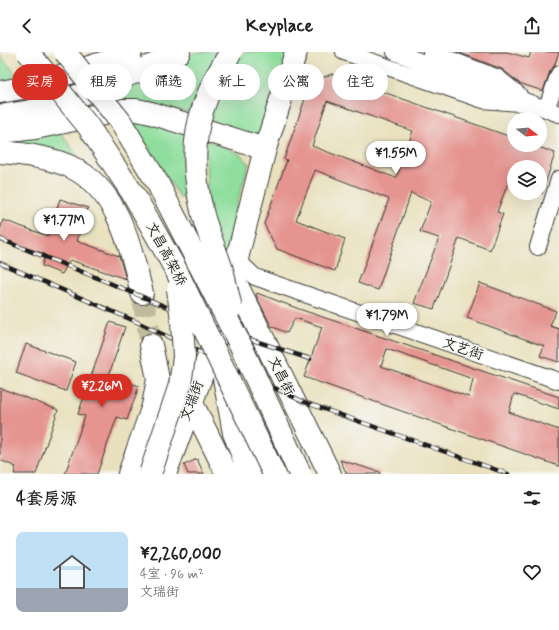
<!DOCTYPE html>
<html lang="zh">
<head>
<meta charset="utf-8">
<style>
  body { margin:0; font-family:Mynerve,"LXGW WenKai TC",sans-serif; background:#f6f6f6; color:#202124; height:100vh; display:flex; flex-direction:column; font-size:15px; white-space:nowrap }
  * { box-sizing:border-box; margin:0 }
  p { font-size:13px; color:#757577 }
  .icon { flex:none; width:22px; height:22px; fill:none; stroke:currentColor; stroke-width:2; stroke-linecap:round; stroke-linejoin:round }
  .map { position:relative; height:422px; overflow:hidden }
  .drawer { display:flex; flex-direction:column; background:#fff; flex:1 }
  .drawer>* { flex:none }
  .hud { position:absolute; left:12px; top:12px; width:535px; height:36px; display:flex; gap:8px }
  .needle { width:26px; rotate:106deg }
  .tools { position:absolute; left:507px; top:60px; display:grid; gap:8px }
  .tools a { display:grid; place-items:center; width:40px; height:40px; border-radius:50%; background:#fff; box-shadow:0 4px 16px #0002; font-size:20px }
  .price { position:absolute; translate:-50% -34px; padding:0 9px; border-radius:14px; background:#fff; color:#222; font-size:13px; line-height:26px; filter:drop-shadow(0 1px 2px #0008) }
  .price::after { content:''; position:absolute; left:50%; top:24px; width:12px; height:9px; margin-left:-6px; background:inherit; clip-path:polygon(0 0,100% 0,50% 100%) }
  .price.current { background:#d93025; color:#fff }
  ul { padding:0; list-style:none }
  li { display:flex; align-items:center; gap:12px; height:100px; padding:0 16px }
  li+li { border-top:1px solid #e0e0e0 }
  li span { display:grid; place-items:center; flex:none; width:112px; height:80px; border-radius:8px; color:#555 }
  li>.icon { margin-inline-start:auto }
  span .icon { width:48px; height:48px; fill:#fffc; stroke-width:1 }
  li b { font-size:17px }
  h2 { display:flex; justify-content:space-between; align-items:center; height:48px; padding:0 16px; font-size:17px }
  .pill { padding:0 14px; border-radius:18px; background:#fff; box-shadow:0 4px 16px #0002; font-size:14px; line-height:36px }
  .pill.current { background:#d93025; color:#fff }
  header { display:flex; justify-content:space-between; align-items:center; height:52px; padding:0 16px; background:#fff; font-size:18px; font-weight:700 }
  .map>svg:first-child { display:block }
  .green { fill:#8fde9d; stroke:#567d5c }
  .building { fill:#e59490; fill-rule:evenodd }
  .lines { fill:none; stroke-linecap:round; stroke-linejoin:round }
  .highway-tunnel { stroke:#c0ba9e; stroke-width:22; stroke-dasharray:22 11; stroke-linecap:butt }
  .minor-casing { stroke:#3b3a34; stroke-width:18 }
  .highway-casing { stroke:#3b3a34; stroke-width:24 }
  .minor { stroke:#fff; stroke-width:16 }
  .highway { stroke:#fff; stroke-width:22 }
  .rail-casing { stroke:#1c1c1c; stroke-width:4.5 }
  .rail { stroke:#f6f6f2; stroke-width:3; stroke-dasharray:9; stroke-linecap:butt }
  .highway-bridge-casing { stroke:#3b3a34; stroke-width:24; stroke-linecap:butt }
  .highway-bridge { stroke:#fff; stroke-width:22 }
  .labels { text-anchor:middle; dominant-baseline:central; stroke-width:3; stroke-linejoin:round; paint-order:stroke }
  .street-label { font-size:14px; fill:#1c1c1c; stroke:#f6f6f2 }
</style>
</head>
<body>
<header><svg class="icon" aria-label="back" viewBox="0 0 24 24"><path d="M15 5l-7 7 7 7"/></svg>Keyplace<svg class="icon" aria-label="share" viewBox="0 0 24 24"><path d="M12 15V3M7 8l5-5 5 5M5 13v7h14v-7"/></svg></header>
<div class="map">
<svg width="559" height="422" viewBox="0 0 559 422">
  <rect width="100%" height="100%" fill="#f6f6f2"/>
  <filter id="ink" filterUnits="userSpaceOnUse"><feTurbulence type="fractalNoise" baseFrequency=".025" numOctaves="2"/><feDisplacementMap in="SourceGraphic" scale="8" xChannelSelector="R" yChannelSelector="G"/><feConvolveMatrix kernelMatrix="1 2 1 2 8 2 1 2 1" color-interpolation-filters="sRGB"/></filter>
  <filter id="wash" filterUnits="userSpaceOnUse"><feTurbulence type="fractalNoise" baseFrequency=".012" numOctaves="4" result="noise"/><feDisplacementMap in="SourceGraphic" scale="16" xChannelSelector="R" yChannelSelector="G"/><feGaussianBlur stdDeviation="0.9" result="paint"/><feColorMatrix in="noise" values="0 0 0 0 0 0 0 0 0 0 0 0 0 0 0 0 0 1.4 0 .05"/><feComposite in="paint" operator="in"/></filter>
  <g filter="url(#wash)">
    <rect width="100%" height="100%" fill="#e9e1be"/>
    <path class="green" d="M195 0H220L191 62 153 53 118 51 110 39 181 8Z
      M244 0H290L260 87 208 68C215 43 229 20 244 0Z
      M0 3 22 29 0 35Z
      M131 67 187 79 183 115 185 146H180Z
      M59 78 89 121 0 90Z
      M205 87 240 102 249 111 237 151 228 214 209 177Z"/>
    <g id="blocks">
      <path class="building" d="M457 0H507L529 6 531 0H559L554 14 550 19 543 39 519 31 502 17Z
        M332 22 514 86V93H533L555 101 542 142 540 141V115H514L497 160 503 162 490 198 459 186 434 257 414 251 439 186 420 180 431 150 411 141 378 238 358 231 389 147 315 118 296 168 345 187 335 219 277 197 264 172 287 108 284 107 311 30ZM327 49 413 79 396 126 312 94Z
        M60 147 88 156 77 189 119 204 126 227 70 208 62 222 42 214 45 202 0 187V178L3 168 48 184Z
        M480 231 556 259 550 274 559 277V310L540 304 544 294 467 266Z
        M257 241 299 257 559 345V357L514 342 509 360 559 378V414L304 325 322 275 295 266 287 281 271 274 256 243ZM387 297 473 327 469 345 381 314Z
        M110 270 125 275 109 323 139 334 127 368 117 365 97 422H65L85 364 78 362Z
        M26 292 76 310 66 339 16 321Z
        M0 336 58 358 36 422H14L16 415 0 408Z
        M197 407 204 422H188L184 413Z
        M340 408 380 420V422H347Z"/>
    </g>
  </g>
  <g filter="url(#ink)">
    <use href="#blocks" fill-opacity="0" stroke="#3b3a34" stroke-width="1"/>
    <g class="lines">
      <path class="highway-tunnel" d="M142 241 151 293"/>
      <g class="minor-casing">
        <path id="minor" d="M344 0 483 48 530 52
          M395 0 559 62
          M431 0 498 26 519 43
          M546 57 559 22
          M538 195 559 127
          M237 208 255 225 559 329"/>
      </g>
      <g class="highway-casing">
        <path id="highway" d="M0 40 22 36 115 7 131 0
          M0 64 31 59 77 44 153 13 179 0
          M0 80 35 76 123 58H137L151 61 265 97
          M0 100C24 102 50 105 71 115 119 138 130 195 142 241
          M233 225 330 422
          M224 326 234 381 250 422
          M191 349 227 422
          M129 422 153 354 158 327 151 293
          M165 422 219 277 265 97 296 0"/>
      </g>
      <use href="#minor" class="minor"/>
      <use href="#highway" class="highway"/>
      <g class="rail-casing">
        <path id="rail" d="M0 187 100 227 219 277 310 307
          M0 211 137 270 304 350 508 422"/>
      </g>
      <use href="#rail" class="rail"/>
      <g class="highway-bridge-casing">
        <path id="highway-bridge" d="M28 0 88 74 135 145 176 218 274 422
          M65 0 120 69 158 132 240 292 300 422
          M231 0C195 55 187 99 203 163 208 181 216 199 222 218 225 230 228 243 231 256
          M150 422 180 333 184 305 182 269 178 237"/>
      </g>
      <use href="#highway-bridge" class="highway-bridge"/>
    </g>
  </g>
  <g class="labels">
    <g class="street-label">
      <text transform="translate(166 202) rotate(62)">文昌高架桥</text>
      <text transform="translate(463 297) rotate(19)">文艺街</text>
      <text transform="translate(281 324) rotate(64)">文昌街</text>
      <text transform="translate(192 349) rotate(-69)">文瑞街</text>
    </g>
  </g>
</svg>
<div class="tools">
<a><svg class="needle" viewBox="-14 -14 28 28"><path d="M0-13l5 13h-10z" fill="#e53935"/><path d="M0 13l5-13h-10z" fill="#757577"/></svg></a>
<a><svg class="icon" aria-label="layers" viewBox="0 0 24 24"><path d="M12 4l9 5-9 5-9-5zM3 14l9 5 9-5"/></svg></a>
</div>
<b class="price" style="left:396px;top:123px">¥1.55M</b>
<b class="price" style="left:64px;top:190px">¥1.77M</b>
<b class="price" style="left:387px;top:285px">¥1.79M</b>
<b class="price current" style="left:102px;top:356px">¥2.26M</b>
<div class="hud">
<a class="pill current">买房</a>
<a class="pill">租房</a>
<a class="pill">筛选</a>
<a class="pill">新上</a>
<a class="pill">公寓</a>
<a class="pill">住宅</a>
</div>
</div>
<section class="drawer">
<h2>4套房源<svg class="icon" aria-label="filters" viewBox="0 0 24 24"><path d="M4 7h16M4 17h16"/><circle cx="9" cy="7" r="2"/><circle cx="15" cy="17" r="2"/></svg></h2>
<ul>
<li><span style="background:linear-gradient(#bfe0f5 70%,#9aa5b1 0)"><svg class="icon" aria-label="home" viewBox="0 0 24 24"><path d="M3 11l9-7 9 7M6 9v11h12V9"/></svg></span><div><b>¥2,260,000</b><p>4室 · 96 m²</p><p>文瑞街</p></div><svg class="icon" aria-label="heart" viewBox="0 0 24 24"><path d="M12 20l-8-8c-3-5 5-10 8-4 3-6 11-1 8 4z"/></svg></li>
</ul>
</section>
</body>
</html>
